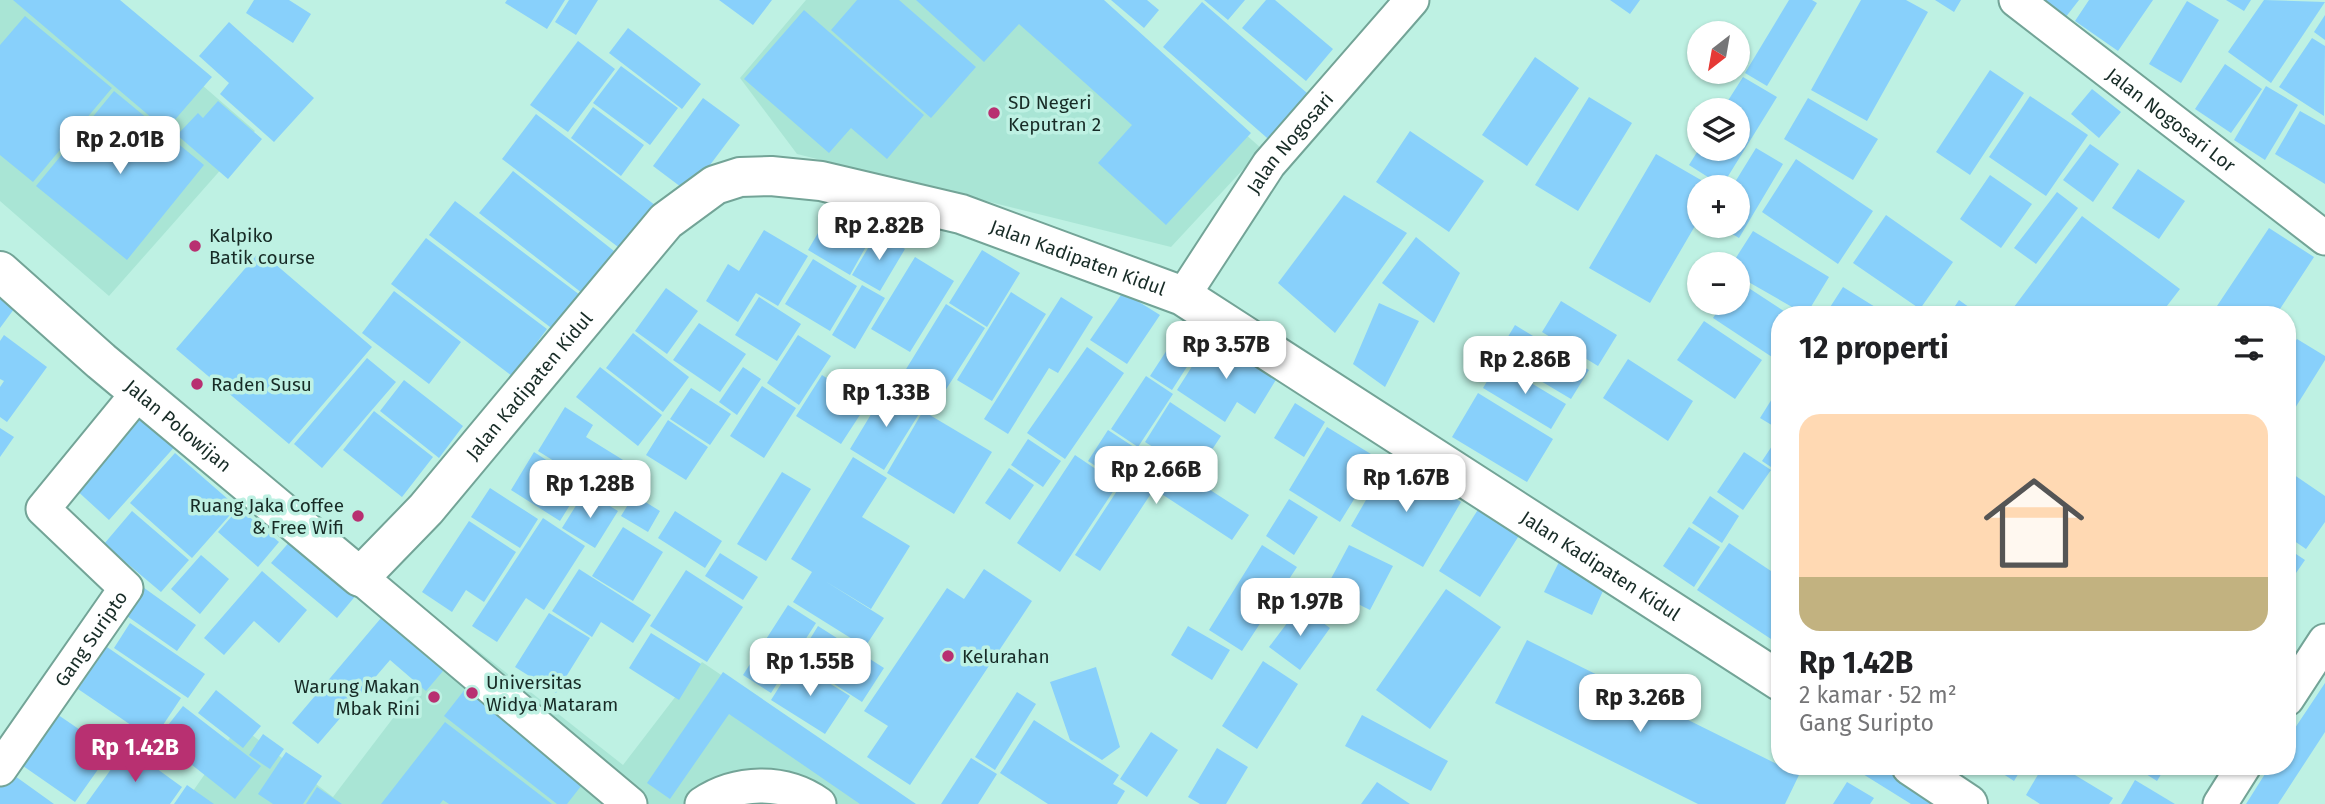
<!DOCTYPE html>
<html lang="id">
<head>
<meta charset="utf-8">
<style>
  body { margin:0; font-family:"Fira Sans",sans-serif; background:#f2f2f2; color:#202124; height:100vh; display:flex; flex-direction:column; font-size:26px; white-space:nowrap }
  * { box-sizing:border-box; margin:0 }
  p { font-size:23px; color:#757577 }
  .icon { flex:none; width:38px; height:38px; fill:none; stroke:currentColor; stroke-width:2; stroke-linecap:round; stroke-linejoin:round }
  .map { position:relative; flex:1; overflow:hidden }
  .side { position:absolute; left:1771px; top:306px; width:525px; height:469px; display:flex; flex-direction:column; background:#fff; border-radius:28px; box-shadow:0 2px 5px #0004 }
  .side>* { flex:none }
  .needle { width:46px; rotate:211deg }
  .buttons { position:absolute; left:1687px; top:21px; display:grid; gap:14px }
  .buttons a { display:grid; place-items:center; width:63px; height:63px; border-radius:50%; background:#fff; box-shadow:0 2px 5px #0004; font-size:35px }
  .price { position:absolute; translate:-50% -60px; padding:0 16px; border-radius:14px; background:#fff; color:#222; font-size:23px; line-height:46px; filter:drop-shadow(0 2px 4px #0008) }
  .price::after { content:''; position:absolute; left:50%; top:42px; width:21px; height:16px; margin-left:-10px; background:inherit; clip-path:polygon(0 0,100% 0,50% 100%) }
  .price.selected { background:#b83071; color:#fff }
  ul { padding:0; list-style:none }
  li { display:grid; align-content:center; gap:14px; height:371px; padding:0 28px }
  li+li { border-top:2px solid #e0e0e0 }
  li span { display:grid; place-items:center; height:217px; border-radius:21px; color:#555 }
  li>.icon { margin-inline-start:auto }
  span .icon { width:126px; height:126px; fill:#fffc; stroke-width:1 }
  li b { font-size:30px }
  h2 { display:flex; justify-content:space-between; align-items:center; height:84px; padding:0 28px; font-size:30px }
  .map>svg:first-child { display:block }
  .built { fill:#a9e5d5 }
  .building { fill:#88d0fb }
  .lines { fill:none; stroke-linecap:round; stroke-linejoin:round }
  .street-casing { stroke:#73a497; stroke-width:37 }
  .secondary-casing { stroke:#73a497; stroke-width:42 }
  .street { stroke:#fff; stroke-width:33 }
  .secondary { stroke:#fff; stroke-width:38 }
  .poi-dot { fill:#b83071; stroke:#bef1e3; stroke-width:2.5 }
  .labels { text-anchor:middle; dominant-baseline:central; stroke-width:7; stroke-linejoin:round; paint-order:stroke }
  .poi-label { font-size:19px; fill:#172b26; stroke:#bef1e3; text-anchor:start }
  .street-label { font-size:19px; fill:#172b26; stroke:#bef1e3 }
</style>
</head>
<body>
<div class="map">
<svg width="2325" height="804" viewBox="0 0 2325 804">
  <rect width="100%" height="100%" fill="#bef1e3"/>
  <path class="built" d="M0 0H104L255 131 109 296 0 201Z
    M806 0H1095L1262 149 1171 247 797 154 740 78Z
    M457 634 623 765 702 662 912 804H184L239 725 333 797Z"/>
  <path class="building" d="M13 0H120L212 77 166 130Z
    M254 0H289L311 14 293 43 246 13Z
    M507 0H565L547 29 505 3Z
    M569 0H598L576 35 555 22Z
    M719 0H772L753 25Z
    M857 0H899L976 67 931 118 831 30Z
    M916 0H1104L1251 133 1166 225 1098 163 1132 125 1019 24 984 62Z
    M1111 0H1147L1159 10 1144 28Z
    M1204 0H1245L1228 20Z
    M1266 0H1275L1333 49 1306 81 1242 28Z
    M1610 0H1640L1630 14Z
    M1789 0H1812L1817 3 1767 86 1745 73Z
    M1861 0H1906L1928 12 1867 121 1811 90Z
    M1935 0H1961L1954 12Z
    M2042 0H2079L2065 18Z
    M2089 0H2153L2118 51 2075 21Z
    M2226 0H2251L2244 11Z
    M2264 0 2325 2 2271 83 2228 52Z
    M2187 1 2219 20 2181 83 2149 64Z
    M1202 2 1314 99 1274 144 1163 47Z
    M804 10 924 115 887 159 851 128 829 153 744 79Z
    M2325 15V40L2314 32Z
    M25 16 112 88 33 182 0 155V45Z
    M229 22 314 98 274 142 220 94 229 83 199 56Z
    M628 28 701 84 682 109 609 53Z
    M2312 38 2325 46 2324 116 2279 87Z
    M578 41 615 69 568 132 530 105Z
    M1535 57 1579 88 1527 166 1482 135Z
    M2225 64 2262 89 2231 133 2195 109Z
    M621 66 678 108 650 145 593 103Z
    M1990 70 2024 93 1970 175 1936 152Z
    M1743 77 1777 97 1722 186 1689 165 1699 149H1738V110H1722Z
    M2266 86 2298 105 2265 160 2234 140Z
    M2092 89 2121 112 2099 138 2071 114Z
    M114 91 204 165 127 260 36 186Z
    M2030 96 2088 135 2046 196 1989 157Z
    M1589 97 1632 123 1578 211 1535 185Z
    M703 98 740 125 689 193 653 166Z
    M1808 98 1878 139 1853 180 1784 139Z
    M218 101 262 139 228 179 177 135 198 113 203 118Z
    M593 107 644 145 621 176 571 138Z
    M2300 111 2325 125V184L2275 154Z
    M536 114 664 212 630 256 502 159Z
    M1410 131 1484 181 1449 232 1376 182Z
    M2090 144 2119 164 2093 202 2063 180Z
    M1756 148 1783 164 1739 238 1719 226H1738V187H1732Z
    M1656 154 1713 187H1699V219L1650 303 1589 268Z
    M1796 159 1873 211 1838 264 1762 212Z
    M2138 169 2185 201 2159 239 2112 208Z
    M513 171 614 251 582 293 479 213Z
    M1990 175 2032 204 2001 248 1960 219Z
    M2057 192 2078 208 2036 264 2014 248Z
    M1344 195 1407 233 1335 333 1278 283Z
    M455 201 580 295 554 330 429 235Z
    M835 204 877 227 850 275 808 250Z
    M1886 215 1953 262 1920 309 1853 263Z
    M2082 216 2180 289 2160 315H2017L2011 311Z
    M2269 228 2314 257 2276 315H2211Z
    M764 230 808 256 778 306 756 293 738 322 706 301 728 264 739 271Z
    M1753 231 1829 277 1806 315 1738 276V264H1732Z
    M877 233 905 249 880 291 852 275Z
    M1416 237 1460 273 1434 323 1382 283Z
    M426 238 547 329 512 376 391 284Z
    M982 250 1020 273 987 327 949 303Z
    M260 251 372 347 289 444 176 349Z
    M915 257 954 281 910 352 871 329Z
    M813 259 857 286 830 331 785 304Z
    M1738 281 1790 315H1780V345L1772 357 1713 318 1723 303H1738Z
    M862 285 885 298 855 349 832 335Z
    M1843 287 1880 310 1877 315H1825Z
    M666 288 698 311 667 354 635 331Z
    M394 291 461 342 429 384 362 333Z
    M1011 292 1046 314 992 401 957 380Z
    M1123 292 1160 315 1127 364 1090 340Z
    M0 293 17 305 0 328Z
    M759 297 801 324 777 361 735 335Z
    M1061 297 1093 317 1058 373 1049 368 1008 434 984 419Z
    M1959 300 1980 315H1949Z
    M1561 301 1617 335 1598 366 1542 332Z
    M1379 303 1419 321 1385 387 1353 364Z
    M946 304 985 328 938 402 900 379Z
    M1704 321 1762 360 1735 399 1677 360Z
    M699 323 746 354 720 392 673 360Z
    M1515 325 1589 370 1571 399 1497 355Z
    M633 333 689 377 663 412 606 368Z
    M1178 333 1199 348 1172 390 1150 376Z
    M4 335 47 367 7 422 0 417V387L4 381 0 379V341Z
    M798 335 831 356 799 405 767 383Z
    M1212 335 1277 378 1255 414 1237 402 1225 422 1177 390Z
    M2297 339 2325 356V360L2287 421V354Z
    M1087 347 1124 373 1065 459 1027 433Z
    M367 358 396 382 322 468 294 444Z
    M1628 359 1693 401 1668 441 1603 398Z
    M1498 363 1566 404 1551 429 1483 388Z
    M600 367 662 415 638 446 576 397Z
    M743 367 761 379 737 415 719 402Z
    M822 375 867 404 841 444 796 416Z
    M1146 376 1173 394 1138 447 1111 429Z
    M404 380 463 426 439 458 380 411Z
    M762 386 796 408 764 458 730 436Z
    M1780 386V430L1760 418Z
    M691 388 731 414 710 445 670 419Z
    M887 388 922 409 884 470 850 449Z
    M1478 393 1553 439 1527 482 1452 437Z
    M1170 402 1221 436 1196 474 1145 442Z
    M1295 403 1325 422 1304 457 1274 438Z
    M565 407 593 425 586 437 636 468 616 500 538 451Z
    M141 410 178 443 109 520 73 487Z
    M374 411 433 457 402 497 343 450Z
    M923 411 992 452 954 514 887 473Z
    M668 420 708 447 686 480 646 455Z
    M1327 427 1379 459 1340 522 1289 490Z
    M0 428 14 437 0 457Z
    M1108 430 1140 451 1120 482 1088 461Z
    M1780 434V473L1762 461Z
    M1028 439 1061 461 1043 487 1011 465Z
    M1145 448 1249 515 1232 540 1154 489 1100 571 1075 555Z
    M534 452 583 484 560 521 511 490Z
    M1744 452 1771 470 1743 510 1717 492Z
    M175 453 237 507 192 558 130 503Z
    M1075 455 1118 484 1060 572 1017 543Z
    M853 457 887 478 862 517 910 546 871 609 825 581 884 618 865 647 793 602 812 572 791 559Z
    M1389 460 1461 502 1423 567 1351 526Z
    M1009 468 1034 485 1010 520 985 503Z
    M2287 470 2325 496V522L2306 549 2287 536Z
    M782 472 811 489 766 561 737 544Z
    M490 488 538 519 520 548 471 517Z
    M585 491 618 511 595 548 562 528Z
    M634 495 660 511 648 532 621 516Z
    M1710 496 1739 516 1722 543 1692 523Z
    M1289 499 1318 517 1294 555 1266 536Z
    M239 508 279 542 258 567 218 532Z
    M1479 508 1520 534 1480 597 1439 571Z
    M132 511 189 560 161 592 104 544Z
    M675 511 722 541 705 568 658 538Z
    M543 518 585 546 544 610 526 598 497 642 472 626Z
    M469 521 516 552 484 602 466 590 452 612 422 592Z
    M623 527 663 552 633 601 592 576Z
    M1689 527 1720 547 1694 587 1663 566Z
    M292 539 357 594 337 618 271 563Z
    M1729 543 1780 577V632L1774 641 1697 590Z
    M1262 545 1297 567 1242 651 1209 630Z
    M1349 545 1393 566 1370 610 1326 588Z
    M2287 548 2305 560 2287 586Z
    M720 553 758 577 743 600 705 576Z
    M201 555 229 579 200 614 171 589Z
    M1561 558 1608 580 1592 615 1544 592Z
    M579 569 651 615 633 643 601 622 592 637 552 611Z
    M984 569 1032 601 910 785 867 757 888 726 864 711 947 588 964 599Z
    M686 570 743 607 707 662 650 626Z
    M262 571 307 610 279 643 254 621 224 655 204 638Z
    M133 580 196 625 177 651 114 607Z
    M1446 589 1501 627 1430 729 1376 690Z
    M788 605 816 623 771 693 743 675Z
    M1300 606 1330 628 1300 670 1269 647Z
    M549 613 590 638 556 693 515 667Z
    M381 618 443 671 426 691 390 660 318 744 292 723Z
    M130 623 205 674 188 698 114 648Z
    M818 626 884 668 862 702 797 660Z
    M1188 626 1230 650 1212 680 1171 655Z
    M651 633 701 664 679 700 629 668Z
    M1527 640 1799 775 1785 804H1698L1495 703Z
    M107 647 181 698 153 740 78 689Z
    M1263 661 1298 684 1257 749 1222 726Z
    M795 662 850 696 825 734 771 700Z
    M1096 667 1120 747 1102 760 1070 740 1050 682Z
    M723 672 916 804H860L729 714 670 799 647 783Z
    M2325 683V732L2278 804H2246L2270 766H2287V740Z
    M466 688 585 781 567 804H557L444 716Z
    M216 690 261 726 243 748 198 713Z
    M1017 692 1036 704 995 770 975 757Z
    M183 706 261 766 235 799 158 738Z
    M48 708 111 751 75 802 13 759Z
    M1362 715 1448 761 1431 791 1345 746Z
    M1034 720 1119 775 1113 784 1125 791 1117 804H1048L1000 773Z
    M445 722 552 804H449L443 800 440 804H381Z
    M1151 732 1178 750 1147 797 1120 779Z
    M263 734 284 749 270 769 249 755Z
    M127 747 182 787 170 804H86Z
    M1217 748 1248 767 1226 804H1200L1188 797Z
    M286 752 322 776 303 804H273L258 794Z
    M971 758 997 774 978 804H941Z
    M1850 766H1898L1959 804H1911Z
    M1991 766H2023L2014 781Z
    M2043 766H2060L2113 798 2109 804H2040L2026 795Z
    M2139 766H2166L2157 781 2138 769Z
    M8 771 54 804H0V782Z
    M2135 780 2175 804H2121Z
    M1377 782 1410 804H1361Z
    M1847 782 1874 798 1870 804H1833Z
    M187 785 214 804H174Z
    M317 787 342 804H306Z"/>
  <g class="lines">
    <g class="street-casing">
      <g id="street">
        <path id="s1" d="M2016 0 2325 238"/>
        <path id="s2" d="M1183 296 1269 164 1412 0"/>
        <path d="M360 577 630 804"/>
        <path d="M2287 699 2325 641"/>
        <path id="s3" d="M0 769 126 588 43 509 138 393"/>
        <path d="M702 804C736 781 784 779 819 804"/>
        <path d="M2220 804 2244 766"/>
      </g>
    </g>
    <g class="secondary-casing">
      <g id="secondary">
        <path id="s4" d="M0 271 101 361 360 577 426 509 666 221 715 185 740 177 771 176 821 181 961 214 1183 296 1780 681"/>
        <path d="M1911 766 1968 804"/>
      </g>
    </g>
    <use href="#street" class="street"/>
    <use href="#secondary" class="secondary"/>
  </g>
  <g class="poi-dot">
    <circle cx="994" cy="113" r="7"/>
    <circle cx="195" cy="246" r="7"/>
    <circle cx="197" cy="384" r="7"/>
    <circle cx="358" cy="516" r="7"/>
    <circle cx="948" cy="656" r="7"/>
    <circle cx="472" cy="693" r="7"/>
    <circle cx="434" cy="697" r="7"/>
  </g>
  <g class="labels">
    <g class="poi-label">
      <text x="1008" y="102">SD Negeri<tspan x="1008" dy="22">Keputran 2</tspan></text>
      <text x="209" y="235">Kalpiko<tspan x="209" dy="22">Batik course</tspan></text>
      <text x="211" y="384">Raden Susu</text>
      <text x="344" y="505" text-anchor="end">Ruang Jaka Coffee<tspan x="344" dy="22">&amp; Free Wifi</tspan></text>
      <text x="962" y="656">Kelurahan</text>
      <text x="486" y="682">Universitas<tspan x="486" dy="22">Widya Mataram</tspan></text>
      <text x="420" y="686" text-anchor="end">Warung Makan<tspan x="420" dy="22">Mbak Rini</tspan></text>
    </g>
    <g class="street-label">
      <text stroke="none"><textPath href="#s1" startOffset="196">Jalan Nogosari Lor</textPath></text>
      <text stroke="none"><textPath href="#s2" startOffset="187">Jalan Nogosari</textPath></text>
      <text stroke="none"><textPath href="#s4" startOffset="1379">Jalan Kadipaten Kidul</textPath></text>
      <text stroke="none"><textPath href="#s4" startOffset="728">Jalan Kadipaten Kidul</textPath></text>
      <text stroke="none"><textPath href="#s4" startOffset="236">Jalan Polowijan</textPath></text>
      <text stroke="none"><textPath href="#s4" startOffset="1988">Jalan Kadipaten Kidul</textPath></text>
      <text stroke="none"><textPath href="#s3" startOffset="159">Gang Suripto</textPath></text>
    </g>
  </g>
</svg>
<div class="buttons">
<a><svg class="needle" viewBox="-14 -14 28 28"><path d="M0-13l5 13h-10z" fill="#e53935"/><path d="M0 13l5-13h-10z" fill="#757577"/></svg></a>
<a><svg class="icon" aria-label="layers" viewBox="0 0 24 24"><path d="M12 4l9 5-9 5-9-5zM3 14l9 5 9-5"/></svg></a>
<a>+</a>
<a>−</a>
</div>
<b class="price" style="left:120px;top:176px">Rp 2.01B</b>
<b class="price" style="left:879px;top:262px">Rp 2.82B</b>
<b class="price" style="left:1226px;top:381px">Rp 3.57B</b>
<b class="price" style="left:1525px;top:396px">Rp 2.86B</b>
<b class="price" style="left:886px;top:429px">Rp 1.33B</b>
<b class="price" style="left:1156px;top:506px">Rp 2.66B</b>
<b class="price" style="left:1406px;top:514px">Rp 1.67B</b>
<b class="price" style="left:590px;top:520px">Rp 1.28B</b>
<b class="price" style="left:1300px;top:638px">Rp 1.97B</b>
<b class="price" style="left:810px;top:698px">Rp 1.55B</b>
<b class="price" style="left:1640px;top:734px">Rp 3.26B</b>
<b class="price selected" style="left:135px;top:784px">Rp 1.42B</b>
<section class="side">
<h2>12 properti<svg class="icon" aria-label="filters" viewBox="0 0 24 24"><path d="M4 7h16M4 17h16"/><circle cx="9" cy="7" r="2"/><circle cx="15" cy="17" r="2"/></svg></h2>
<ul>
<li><span style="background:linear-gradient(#ffd9b3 75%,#c2b280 0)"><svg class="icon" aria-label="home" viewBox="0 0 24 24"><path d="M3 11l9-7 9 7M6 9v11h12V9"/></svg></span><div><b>Rp 1.42B</b><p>2 kamar · 52 m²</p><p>Gang Suripto</p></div></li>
</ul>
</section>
</div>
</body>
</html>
